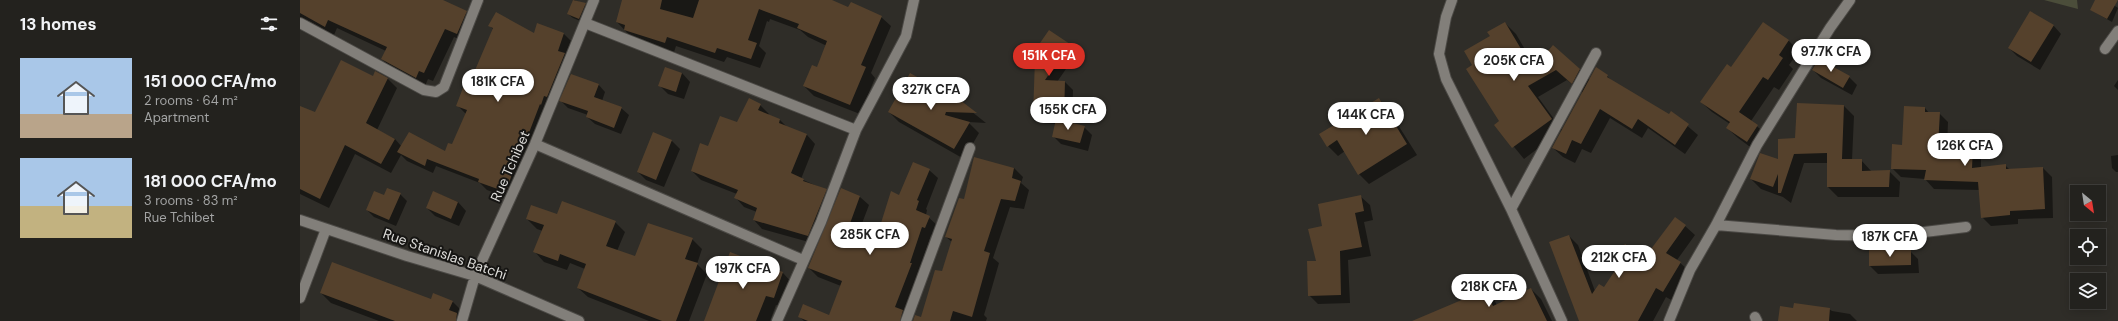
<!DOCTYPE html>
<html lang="en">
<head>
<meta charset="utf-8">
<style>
  body { margin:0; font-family:"DM Sans",sans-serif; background:#2f2f2b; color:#f1f3f6; height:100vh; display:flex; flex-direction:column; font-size:15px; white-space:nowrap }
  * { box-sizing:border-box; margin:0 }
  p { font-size:13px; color:#a3a4a4 }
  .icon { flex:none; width:22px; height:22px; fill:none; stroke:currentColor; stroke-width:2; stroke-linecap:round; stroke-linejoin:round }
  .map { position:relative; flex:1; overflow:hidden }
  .details { display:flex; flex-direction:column; background:#23221e; width:300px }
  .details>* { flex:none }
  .needle { width:26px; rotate:150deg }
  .controls { position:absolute; left:1770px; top:185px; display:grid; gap:8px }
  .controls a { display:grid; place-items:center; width:36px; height:36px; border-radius:0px; background:#23221e; box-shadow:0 2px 10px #0003,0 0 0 1px #403f3c; font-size:20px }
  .price { position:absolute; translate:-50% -34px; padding:0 9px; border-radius:14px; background:#fff; color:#222; font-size:13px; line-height:26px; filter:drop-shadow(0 1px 2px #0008) }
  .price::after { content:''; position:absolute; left:50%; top:24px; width:12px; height:9px; margin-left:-6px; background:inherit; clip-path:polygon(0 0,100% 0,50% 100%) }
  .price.selected { background:#d93025; color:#fff }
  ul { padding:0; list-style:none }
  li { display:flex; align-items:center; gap:12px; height:100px; padding:0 20px }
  li span { display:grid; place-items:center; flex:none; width:112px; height:80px; border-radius:0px; color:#555 }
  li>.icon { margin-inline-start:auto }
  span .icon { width:48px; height:48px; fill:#fffc; stroke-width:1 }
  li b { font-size:17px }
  h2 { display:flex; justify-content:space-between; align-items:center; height:48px; padding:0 20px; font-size:17px }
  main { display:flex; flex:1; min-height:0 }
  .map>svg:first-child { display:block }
  .green { fill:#4b4d3a }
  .shadow { fill:#0007 }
  .building { fill:#55412c }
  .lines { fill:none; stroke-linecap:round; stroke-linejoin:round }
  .minor-casing { stroke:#4b4945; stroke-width:12 }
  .minor { stroke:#827f7a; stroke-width:10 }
  .labels { text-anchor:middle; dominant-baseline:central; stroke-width:4; stroke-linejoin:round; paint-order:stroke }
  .street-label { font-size:14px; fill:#deddda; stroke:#161513 }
</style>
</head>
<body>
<main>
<section class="details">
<h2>13 homes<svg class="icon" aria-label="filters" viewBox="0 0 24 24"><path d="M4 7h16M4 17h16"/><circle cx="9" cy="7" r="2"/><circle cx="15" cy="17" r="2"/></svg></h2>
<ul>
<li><span style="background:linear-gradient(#a9c7e8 70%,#b9a48a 0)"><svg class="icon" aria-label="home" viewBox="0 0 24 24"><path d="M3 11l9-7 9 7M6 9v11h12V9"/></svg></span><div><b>151 000 CFA/mo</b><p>2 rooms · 64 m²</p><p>Apartment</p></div></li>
<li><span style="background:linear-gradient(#a9c7e8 60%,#c2b280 0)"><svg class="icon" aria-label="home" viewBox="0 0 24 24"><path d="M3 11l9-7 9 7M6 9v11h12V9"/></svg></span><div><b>181 000 CFA/mo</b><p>3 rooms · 83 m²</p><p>Rue Tchibet</p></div></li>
</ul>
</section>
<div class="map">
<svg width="1818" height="321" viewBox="0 0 1818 321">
  <rect width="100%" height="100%" fill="#2f2d28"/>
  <path class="green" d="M1744 0H1777L1778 9Z"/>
  <path class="shadow" d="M0 0H140L166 12 175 21 166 42 154 37 133 81 128 79 125 86 91 68 82 59 86 51 37 28 34 35 9 21 7 24 0 20Z
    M274 0 285 4 289 8 283 22 273 18 268 14Z
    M323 0H529L549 9 581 17 591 26 571 73 575 78 560 114 514 96 504 86 517 69 527 46 508 37 500 30 470 19 469 22 467 21 459 46 466 53 460 68 427 57 424 62 376 46 374 52 334 40 317 22Z
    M1796 0H1806L1818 8 1812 22 1791 10Z
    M1205 23 1216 34 1235 67 1279 69 1290 80 1307 76 1312 81 1369 115 1371 112 1398 135 1385 154 1348 128 1342 138 1310 118 1291 153 1282 149 1275 163 1263 157 1253 148 1283 93 1267 80 1238 97 1262 130 1224 159 1196 125 1200 122 1173 66 1191 36Z
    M1463 23 1489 41 1499 51 1489 65 1493 69 1479 90 1474 87 1451 121 1468 136 1457 152 1438 138 1427 128 1430 124 1412 112 1401 102 1431 69Z
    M1753 25 1761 34 1740 70 1717 56 1709 48Z
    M190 26 234 34H264L272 42 214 200 187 190 180 183 136 166 133 173 107 161 101 155 91 173 55 154 29 208 0 194V107L16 113 74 77 88 79 97 88 77 130 95 139 102 147 146 153 152 146 166 114 157 105 171 83 193 29Z
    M769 45 777 53 757 82H765L773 90 772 124 784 127 792 135 788 151 761 144 753 136 756 124 742 123 734 115 736 60 732 56Z
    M1513 70 1549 77 1557 85 1552 95 1521 78Z
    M382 73 390 82 384 99 368 94 360 86Z
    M1818 80V90L1814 86Z
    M298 84 305 92 302 101 321 108 329 115 321 134 295 124 287 117 288 115 268 108 261 101Z
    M652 96 686 123 668 122 679 133 664 159 599 122 589 112 651 98Z
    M1079 99 1088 109 1117 155 1069 184 1059 174 1045 151 1038 156 1028 146Z
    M460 105 469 114 468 115 480 120 487 127 507 135 515 144 501 179 526 190 535 199 516 244 462 229 454 220 457 212 444 207 436 198 437 194 401 180 392 171 408 147Z
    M1544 106 1554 116 1552 160H1561L1572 172 1589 171 1600 182 1599 197H1538L1528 187V163H1504L1491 203 1483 197 1461 189 1451 179 1479 160 1496 139Z
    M1625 108 1629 113H1639L1648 122 1647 147 1672 148 1681 157V168L1705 165 1710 170 1743 168 1752 177 1753 218 1718 219V224L1691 226 1682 217 1680 190 1634 189 1625 179 1601 177 1592 168Z
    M354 134 372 141 380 149 364 187 346 180 338 172Z
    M1818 155V172H1816L1812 168 1811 156Z
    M714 168 723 177 721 183 729 190 724 209 710 207 693 258 699 263 684 315 687 318 686 321H626L652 242 646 237 665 201Z
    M629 170 638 178 626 209 627 210 626 215 638 226 634 237 631 235 619 271 620 273 611 321H504L499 316H529L541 286 518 277 509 268 541 190 560 197 569 205 558 234 577 240 600 196Z
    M134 192 158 202 166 211 159 226 135 216 127 208Z
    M100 194 107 201 96 226 74 217 67 210 84 196Z
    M1060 196 1070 205 1073 220 1064 222 1071 256 1048 260 1050 303 1018 304 1009 295 1023 226Z
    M258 215 315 222 325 232 317 251 336 257 392 239 402 249 397 264 407 274 389 321H349L288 297 278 288 285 269 270 263 267 270 244 262 235 252 243 231 237 229 227 219Z
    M1385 226 1395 235 1377 260 1390 272 1373 301 1366 297 1353 321H1280L1269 236 1278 245 1295 291 1304 289Z
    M1610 251 1618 259 1619 273 1578 274 1570 266Z
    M431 253 483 273 493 284 484 308 476 305 470 321H405Z
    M1180 283 1190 293 1197 305 1231 289 1241 299 1252 321H1118L1166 299Z
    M21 293 131 300 134 294 153 302 163 312 161 321H79L31 303Z
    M1494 309H1529L1532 311 1550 314 1557 321H1479Z"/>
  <path class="building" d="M0 0H143L167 11 157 34 145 29 124 73 119 71 116 78 81 59 87 47 28 20 25 27 0 13Z
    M273 0 286 3 279 19 267 14Z
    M322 0H362L360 9 393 18 399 0H532L548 7 551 2 582 16 561 65 566 67 550 105 503 86 512 65 517 67 527 41 497 28 499 24 459 9 448 40 457 43 451 59 417 48 415 53 367 37 365 43 324 30 325 25 316 22Z
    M1795 0H1818L1807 19 1790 10Z
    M1730 11 1754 25 1731 62 1708 48Z
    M196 12 234 33 237 23 264 33 258 51 265 53 247 97 244 96 241 105 240 104 227 138 224 136 212 164 215 165 206 192 178 182 179 179 127 159 125 166 97 152 109 132 145 151 148 143 152 144 167 110 156 106 166 80 170 82 193 28 188 26Z
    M1205 22 1233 69 1253 45 1280 69 1272 84 1256 70 1228 86 1252 119 1212 148 1194 125 1199 121 1166 69 1172 65 1164 51 1190 36 1187 32Z
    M1463 22 1489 40 1479 55 1483 58 1468 80 1463 77 1439 112 1458 125 1447 142 1426 128 1430 122 1400 102 1427 64 1431 67Z
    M749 30 770 44 745 80 765 81 764 117 733 115 735 59 731 56Z
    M1519 59 1550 76 1543 88 1512 70Z
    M41 60 73 76 75 71 88 78 66 123 95 139 81 164 45 145 20 199 0 189V106L15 112Z
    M365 67 382 73 376 92 358 86Z
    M1296 67 1308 75 1307 77 1369 114 1371 111 1389 124 1375 145 1338 119 1332 129 1300 109 1281 144 1272 140 1266 154 1252 148Z
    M610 73 651 96 652 94 677 113 646 112 645 115 670 122 654 149 588 112Z
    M271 74 299 84 294 97 322 107 314 128 286 117 288 111 259 101Z
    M449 98 461 104 458 110 480 119 479 123 507 134 491 173 504 179 503 181 527 189 508 236 453 220 457 208 434 198 438 190 391 171 400 143 408 146 420 116 437 122Z
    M1079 98 1107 144 1058 175 1037 140 1027 147 1019 134Z
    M1497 103 1544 105 1542 159H1562V171L1590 170 1589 187H1527V153L1494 154 1481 193H1478V174L1473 187 1450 179 1460 153 1478 159V139L1495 138Z
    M1604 106 1625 107V112H1640L1638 146 1673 147 1672 168 1706 164V169L1743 167 1745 209 1710 211V215L1681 218 1678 182 1624 180 1626 170 1591 169 1592 144 1602 145Z
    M756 119 785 126 780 143 752 137Z
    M353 132 372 140 356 180 337 172Z
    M674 157 714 168 712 178 721 181 715 201 701 199 684 251 690 253 672 317 653 311 650 321H613L615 315 621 317 635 270 642 271 652 239 645 237 659 198 664 199Z
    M613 162 630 169 617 200 619 201 616 210 630 216 625 228 622 227 610 263H612L595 307 603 310 600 321H508L498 317 503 304 529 315 542 281 508 268 541 188 560 196 548 229 576 239 591 191 599 195Z
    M87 188 101 193 89 220 66 210 74 191 84 195Z
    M133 191 158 202 151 219 126 208Z
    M1061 195 1064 211 1055 213 1062 247 1040 251 1041 295 1008 296 1007 261H1016L1008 229 1022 226 1018 204Z
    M262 201 316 221 306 246 335 256 348 223 393 238 385 259 398 263 376 321H362L277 288 286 264 260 254 258 261 233 252 244 225 226 219 231 205 257 214Z
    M1375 217 1386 225 1366 253 1381 262 1363 292 1356 288 1338 321H1279L1249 242 1269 235 1292 294 1299 284 1304 287 1322 260 1317 256 1325 244 1345 257Z
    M1569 250H1611V265L1569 266Z
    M430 252 483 272 474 298 466 296 456 321H404Z
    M32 262 131 299 133 293 153 301 149 310 157 313 156 321H95L20 293Z
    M1180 281 1193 306 1231 288 1247 321H1112L1164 299 1161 291Z
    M1494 303 1530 308 1529 321H1478L1480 306 1493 308Z"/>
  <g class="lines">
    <g class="minor-casing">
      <path id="minor" d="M1152 0 1146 17 1139 54 1146 79 1211 209 1262 321
        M0 23 124 90 136 92 144 87 178 0
        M285 23 556 130
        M1805 49 1818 31
        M235 144 503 260
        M1211 209 1296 53
        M0 220 107 256 175 276 279 321
        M1416 225 1536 235 1591 236 1666 227
        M0 298 26 229
        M1455 317 1457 321
        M162 321 175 276 235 144 294 0
        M477 321 521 222 556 130 606 36 614 0
        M606 321 670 148
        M1369 321 1390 270 1416 225 1457 145 1530 28 1550 0"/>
    </g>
    <use href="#minor" class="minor"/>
  </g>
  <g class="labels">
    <g class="street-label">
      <text transform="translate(210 166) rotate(-66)">Rue Tchibet</text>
      <text transform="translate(145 254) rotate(19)">Rue Stanislas Batchi</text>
    </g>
  </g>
</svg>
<div class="controls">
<a><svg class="needle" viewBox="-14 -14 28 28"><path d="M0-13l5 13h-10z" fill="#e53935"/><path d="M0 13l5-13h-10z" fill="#a3a4a4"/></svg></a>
<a><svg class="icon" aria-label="locate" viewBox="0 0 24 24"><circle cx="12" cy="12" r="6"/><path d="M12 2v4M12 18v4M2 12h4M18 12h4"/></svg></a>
<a><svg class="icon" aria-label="layers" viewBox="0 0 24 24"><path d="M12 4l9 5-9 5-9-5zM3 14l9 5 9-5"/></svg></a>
</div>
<b class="price" style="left:1531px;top:73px">97.7K CFA</b>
<b class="price selected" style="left:749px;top:77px">151K CFA</b>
<b class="price" style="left:1214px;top:82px">205K CFA</b>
<b class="price" style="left:198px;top:103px">181K CFA</b>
<b class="price" style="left:631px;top:111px">327K CFA</b>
<b class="price" style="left:768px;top:131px">155K CFA</b>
<b class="price" style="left:1066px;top:136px">144K CFA</b>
<b class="price" style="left:1665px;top:167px">126K CFA</b>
<b class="price" style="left:570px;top:256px">285K CFA</b>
<b class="price" style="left:1590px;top:258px">187K CFA</b>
<b class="price" style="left:1319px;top:279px">212K CFA</b>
<b class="price" style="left:443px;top:290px">197K CFA</b>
<b class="price" style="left:1189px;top:308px">218K CFA</b>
</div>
</main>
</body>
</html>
